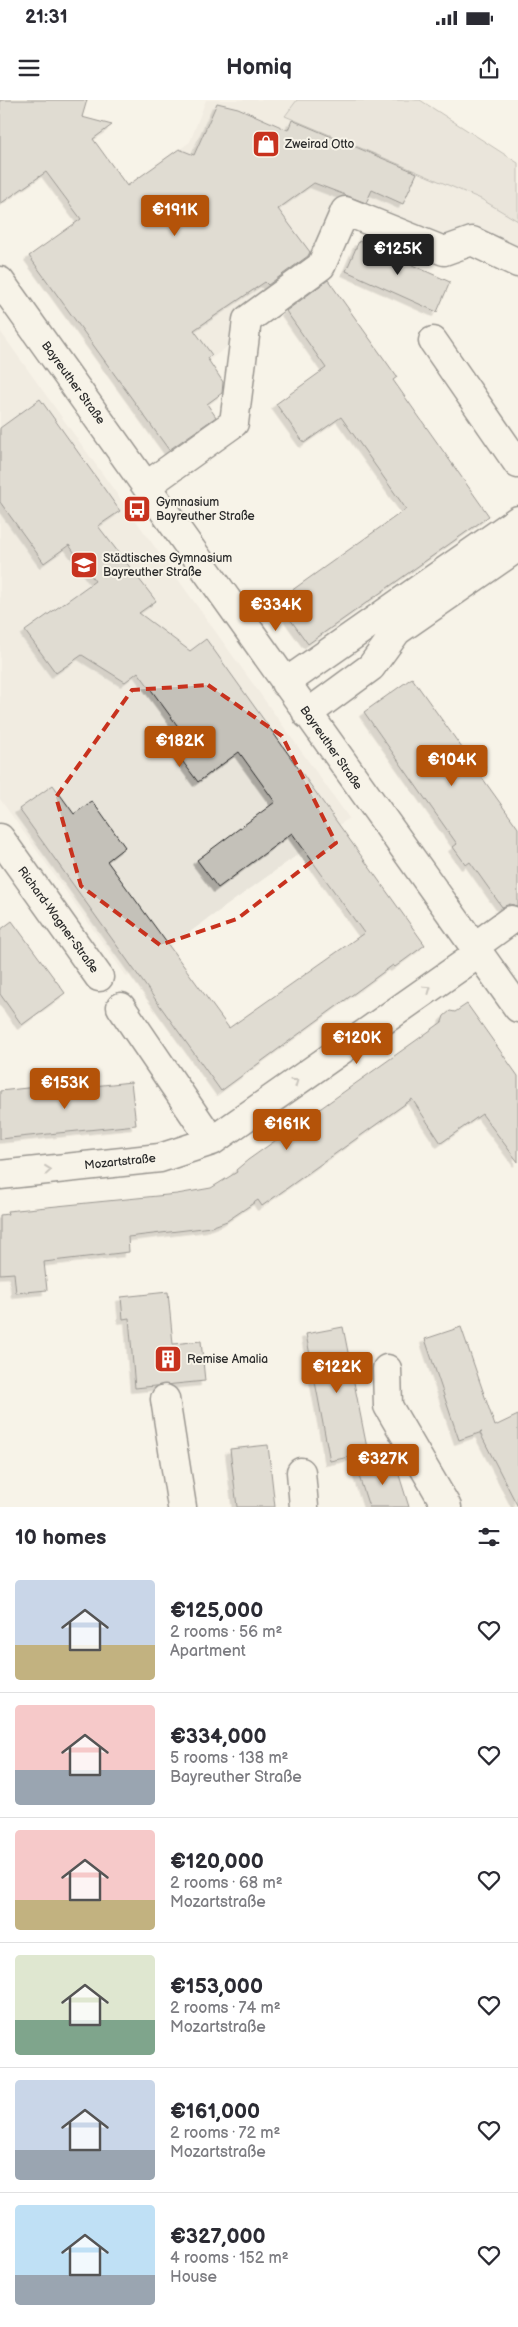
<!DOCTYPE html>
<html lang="en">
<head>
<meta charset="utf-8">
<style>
  body { margin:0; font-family:"Balsamiq Sans",sans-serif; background:#f2f2f3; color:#2b2b33; height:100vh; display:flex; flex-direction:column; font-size:19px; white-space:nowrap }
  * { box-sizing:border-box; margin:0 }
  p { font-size:16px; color:#7c7c81 }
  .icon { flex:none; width:28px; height:28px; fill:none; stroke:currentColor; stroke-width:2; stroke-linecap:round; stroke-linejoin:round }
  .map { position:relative; height:1407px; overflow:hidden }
  .drawer { display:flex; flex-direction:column; background:#fff; flex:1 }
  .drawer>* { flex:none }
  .price { position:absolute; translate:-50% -42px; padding:0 11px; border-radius:5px; background:#b45309; color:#fff; font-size:16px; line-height:32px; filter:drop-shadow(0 1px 2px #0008) }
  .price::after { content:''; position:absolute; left:50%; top:30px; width:15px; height:11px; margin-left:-8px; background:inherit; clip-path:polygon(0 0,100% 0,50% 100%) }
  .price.current { background:#222; color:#fff }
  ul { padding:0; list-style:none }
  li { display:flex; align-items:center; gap:15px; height:125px; padding:0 15px }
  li+li { border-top:1px solid #e1e1e2 }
  li span { display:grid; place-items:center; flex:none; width:140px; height:100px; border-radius:5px; color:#555 }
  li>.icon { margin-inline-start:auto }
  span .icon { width:60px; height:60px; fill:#fffc; stroke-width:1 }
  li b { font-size:21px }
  h2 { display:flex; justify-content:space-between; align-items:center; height:60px; padding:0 15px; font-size:21px }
  .status { display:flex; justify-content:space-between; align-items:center; height:35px; padding:0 25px; background:#fff; direction:ltr }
  .status svg { height:14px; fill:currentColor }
  header { display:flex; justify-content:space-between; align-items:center; height:65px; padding:0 15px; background:#fff; font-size:22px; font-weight:800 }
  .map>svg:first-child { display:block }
  .built { fill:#e8e4da }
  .green { fill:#dad6cc; stroke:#82807c }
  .building { fill:#c4c1b9; stroke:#2b2b2b; filter:url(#shadow) }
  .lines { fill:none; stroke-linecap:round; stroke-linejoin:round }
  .minor-casing { stroke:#2b2b2b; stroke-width:31 }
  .minor { stroke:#f7f3e8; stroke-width:28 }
  .oneway { stroke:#918f8a }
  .marked { fill:none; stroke:#c8321e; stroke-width:4; stroke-dasharray:10 6; stroke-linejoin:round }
  .labels { text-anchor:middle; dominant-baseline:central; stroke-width:4; stroke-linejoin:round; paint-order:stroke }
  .poi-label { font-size:12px; fill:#2b2b2b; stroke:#f7f3e8; text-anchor:start }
  .street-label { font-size:12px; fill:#2b2b2b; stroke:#f7f3e8 }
</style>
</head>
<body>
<div class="status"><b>21:31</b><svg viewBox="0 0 49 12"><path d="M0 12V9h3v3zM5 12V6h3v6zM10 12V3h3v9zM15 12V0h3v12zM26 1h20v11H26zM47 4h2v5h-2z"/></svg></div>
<header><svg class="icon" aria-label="menu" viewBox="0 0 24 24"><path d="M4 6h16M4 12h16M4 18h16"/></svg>Homiq<svg class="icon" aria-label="share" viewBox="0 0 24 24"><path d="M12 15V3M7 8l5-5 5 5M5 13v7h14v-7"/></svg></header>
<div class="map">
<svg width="518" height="1407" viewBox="0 0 518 1407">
  <defs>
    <filter id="shadow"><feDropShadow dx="-4.5" dy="4.5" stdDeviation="0" flood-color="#0004"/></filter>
  </defs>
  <rect width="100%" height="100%" fill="#f7f3e8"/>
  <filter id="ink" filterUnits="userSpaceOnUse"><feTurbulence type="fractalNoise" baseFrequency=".02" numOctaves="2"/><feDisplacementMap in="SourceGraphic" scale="10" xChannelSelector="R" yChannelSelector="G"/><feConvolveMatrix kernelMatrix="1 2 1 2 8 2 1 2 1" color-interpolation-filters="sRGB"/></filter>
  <g filter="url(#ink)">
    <path class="built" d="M206 0H297L285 15 481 99 518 121V172L341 92 314 158 235 241 199 268 90 113 190 42Z
      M0 231 349 718 127 877 0 699Z"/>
    <path class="green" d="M297 0H420L518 63V121L481 99 285 16Z"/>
    <path class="building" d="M0 0H87L82 17 112 25 93 39 127 86 179 49 194 55 217 3 238 8 288 30 292 20 417 73 403 104 372 90 366 103 314 83 278 109 310 152 308 156 268 185 265 182 194 230 212 255 207 258 223 282 222 293 207 304 216 317 169 350 29 156 81 119 46 72 0 104Z
      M359 141 450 182 437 212 346 171Z
      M328 180 397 277 393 280 489 416 308 544 277 501 406 409 341 317 304 343 276 304 326 268 286 211Z
      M40 299 120 411 98 426 156 501 139 513 190 551 206 539 425 845 395 867 393 865 221 991 19 709 53 685 74 714 92 701 125 747 107 761 229 928 364 833 292 733 218 788 197 760 275 702 239 652 198 682 174 650 188 640 138 572 125 582 82 555 56 573 25 531 95 481 69 445 44 463 0 402V328Z
      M412 578 467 655 474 650 486 667 478 672 518 728V806L510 804 502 807 470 762 466 765 453 747 457 744 364 612Z
      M12 821 65 893 22 925 0 894V830Z
      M467 904 518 976V1062L482 1014 441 1043 412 999 262 1106 258 1100 227 1121 211 1127 128 1137 129 1152 44 1162 47 1190 16 1193 14 1173 0 1174V1115L8 1114 7 1111 177 1094 211 1088 237 1072 236 1070 248 1060 442 922 444 916 450 911 455 912Z
      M131 982 136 1025 0 1039V991L45 986 46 991Z
      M168 1192 173 1244 201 1241 205 1281 135 1288 129 1218 123 1219 121 1197Z
      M343 1227 368 1353 330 1361 306 1234Z
      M461 1227 495 1326 518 1315V1407L480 1333 482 1332 459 1340 425 1239Z
      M268 1345 275 1407H237L230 1349Z
      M394 1359 409 1407H369L357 1370Z"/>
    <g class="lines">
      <g class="minor-casing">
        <path id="minor" d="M0 181 518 908
          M433 241 518 364
          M146 386 234 323 247 220 321 166 345 111 444 151 472 141 518 163
          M285 583 518 420
          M307 614 371 567 397 531 518 447
          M0 738 99 877
          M474 847 511 820
          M121 907 212 1041
          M0 1075 160 1058 212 1041 478 854
          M387 1269 388 1306 447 1407
          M165 1299 182 1407
          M301 1372 304 1407"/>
      </g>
      <use href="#minor" class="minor"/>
    </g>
    <defs><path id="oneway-chevron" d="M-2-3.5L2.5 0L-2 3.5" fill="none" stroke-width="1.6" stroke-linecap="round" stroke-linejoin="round" transform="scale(1.25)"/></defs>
    <g class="oneway">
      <use href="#oneway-chevron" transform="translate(428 889) rotate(-35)"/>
      <use href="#oneway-chevron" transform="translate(295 982) rotate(-35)"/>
      <use href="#oneway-chevron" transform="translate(48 1070) rotate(-6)"/>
    </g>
  </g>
  <path d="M0 0H518V1407H0ZM208 585 282 636 336 743 237 819 160 845 81 786 56 697 132 590Z" fill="#f7f3e8" fill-opacity=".55" fill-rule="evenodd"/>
  <path class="marked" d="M208 585 282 636 336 743 237 819 160 845 81 786 56 697 132 590Z"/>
  <defs>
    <g id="shop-square" transform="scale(1.4375)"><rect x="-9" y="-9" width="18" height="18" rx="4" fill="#c8321e" stroke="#f7f3e8"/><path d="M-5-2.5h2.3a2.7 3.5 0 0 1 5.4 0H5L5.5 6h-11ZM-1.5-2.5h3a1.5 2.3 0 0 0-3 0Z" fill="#fff"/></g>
    <g id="bus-square" transform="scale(1.4375)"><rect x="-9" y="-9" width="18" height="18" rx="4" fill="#c8321e" stroke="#f7f3e8"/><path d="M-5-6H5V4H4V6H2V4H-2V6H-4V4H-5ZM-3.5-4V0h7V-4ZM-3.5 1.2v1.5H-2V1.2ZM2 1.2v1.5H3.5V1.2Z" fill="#fff"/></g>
    <g id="school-square" transform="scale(1.4375)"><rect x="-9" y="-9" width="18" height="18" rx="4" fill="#c8321e" stroke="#f7f3e8"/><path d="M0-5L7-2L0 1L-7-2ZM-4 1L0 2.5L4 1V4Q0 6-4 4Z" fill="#fff"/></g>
    <g id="building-square" transform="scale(1.4375)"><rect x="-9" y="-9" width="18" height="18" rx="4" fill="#c8321e" stroke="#f7f3e8"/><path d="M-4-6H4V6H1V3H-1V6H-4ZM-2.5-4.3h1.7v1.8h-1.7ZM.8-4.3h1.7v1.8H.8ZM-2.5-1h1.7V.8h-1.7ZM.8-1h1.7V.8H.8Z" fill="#fff"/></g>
  </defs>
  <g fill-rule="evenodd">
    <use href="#shop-square" x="266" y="44"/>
    <use href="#bus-square" x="137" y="409"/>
    <use href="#school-square" x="84" y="465"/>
    <use href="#building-square" x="168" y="1259"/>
  </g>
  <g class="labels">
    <g class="poi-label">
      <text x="285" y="44">Zweirad Otto</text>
      <text x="156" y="402">Gymnasium<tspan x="156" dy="14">Bayreuther Straße</tspan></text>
      <text x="103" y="458">Städtisches Gymnasium<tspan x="103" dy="14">Bayreuther Straße</tspan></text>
      <text x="187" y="1259">Remise Amalia</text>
    </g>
    <g class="street-label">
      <text transform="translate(73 283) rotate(54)">Bayreuther Straße</text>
      <text transform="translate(331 648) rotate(55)">Bayreuther Straße</text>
      <text transform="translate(58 820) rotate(54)">Richard-Wagner-Straße</text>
      <text transform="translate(120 1062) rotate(-6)">Mozartstraße</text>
    </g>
  </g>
</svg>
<b class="price" style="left:175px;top:137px">€191K</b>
<b class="price current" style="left:398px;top:176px">€125K</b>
<b class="price" style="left:276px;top:532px">€334K</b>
<b class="price" style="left:180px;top:668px">€182K</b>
<b class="price" style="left:452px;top:687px">€104K</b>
<b class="price" style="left:357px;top:965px">€120K</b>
<b class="price" style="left:65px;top:1010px">€153K</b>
<b class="price" style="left:287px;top:1051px">€161K</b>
<b class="price" style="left:337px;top:1294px">€122K</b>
<b class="price" style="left:383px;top:1386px">€327K</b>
</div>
<section class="drawer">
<h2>10 homes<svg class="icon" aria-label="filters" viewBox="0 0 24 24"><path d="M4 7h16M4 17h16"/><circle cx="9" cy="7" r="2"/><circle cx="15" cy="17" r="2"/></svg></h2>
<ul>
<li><span style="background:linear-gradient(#c9d6e8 65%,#c2b280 0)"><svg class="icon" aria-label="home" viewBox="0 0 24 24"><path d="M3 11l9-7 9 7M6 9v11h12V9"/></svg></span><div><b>€125,000</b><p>2 rooms · 56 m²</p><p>Apartment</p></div><svg class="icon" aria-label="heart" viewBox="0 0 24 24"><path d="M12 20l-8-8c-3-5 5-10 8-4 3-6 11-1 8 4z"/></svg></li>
<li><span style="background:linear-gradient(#f6c9c9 65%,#9aa5b1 0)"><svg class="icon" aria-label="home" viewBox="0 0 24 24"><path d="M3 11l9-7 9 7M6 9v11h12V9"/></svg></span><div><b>€334,000</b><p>5 rooms · 138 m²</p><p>Bayreuther Straße</p></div><svg class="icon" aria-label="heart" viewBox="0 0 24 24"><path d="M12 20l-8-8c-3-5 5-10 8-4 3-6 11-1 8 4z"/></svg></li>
<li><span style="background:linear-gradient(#f6c9c9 70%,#c2b280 0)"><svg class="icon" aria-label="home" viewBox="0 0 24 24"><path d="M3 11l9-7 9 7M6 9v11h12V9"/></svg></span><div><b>€120,000</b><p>2 rooms · 68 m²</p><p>Mozartstraße</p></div><svg class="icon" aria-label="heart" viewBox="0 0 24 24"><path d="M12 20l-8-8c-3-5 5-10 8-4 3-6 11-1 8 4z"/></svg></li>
<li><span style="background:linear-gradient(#dfe7d0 65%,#7fa58c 0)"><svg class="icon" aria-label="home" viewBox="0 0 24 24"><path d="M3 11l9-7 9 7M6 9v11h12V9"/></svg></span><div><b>€153,000</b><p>2 rooms · 74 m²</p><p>Mozartstraße</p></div><svg class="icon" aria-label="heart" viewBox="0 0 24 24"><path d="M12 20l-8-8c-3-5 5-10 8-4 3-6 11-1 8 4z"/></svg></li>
<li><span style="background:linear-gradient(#c9d6e8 70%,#9aa5b1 0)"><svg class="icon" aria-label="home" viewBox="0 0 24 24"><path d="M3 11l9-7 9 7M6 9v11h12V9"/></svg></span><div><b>€161,000</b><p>2 rooms · 72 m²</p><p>Mozartstraße</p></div><svg class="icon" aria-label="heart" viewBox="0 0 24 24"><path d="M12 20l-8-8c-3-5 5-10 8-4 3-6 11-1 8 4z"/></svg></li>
<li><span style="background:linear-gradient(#bfe0f5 70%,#9aa5b1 0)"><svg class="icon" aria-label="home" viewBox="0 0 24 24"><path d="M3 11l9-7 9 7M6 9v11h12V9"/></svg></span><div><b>€327,000</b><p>4 rooms · 152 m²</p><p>House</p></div><svg class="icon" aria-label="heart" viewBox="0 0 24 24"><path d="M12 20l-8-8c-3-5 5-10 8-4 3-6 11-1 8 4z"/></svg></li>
</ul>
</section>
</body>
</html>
